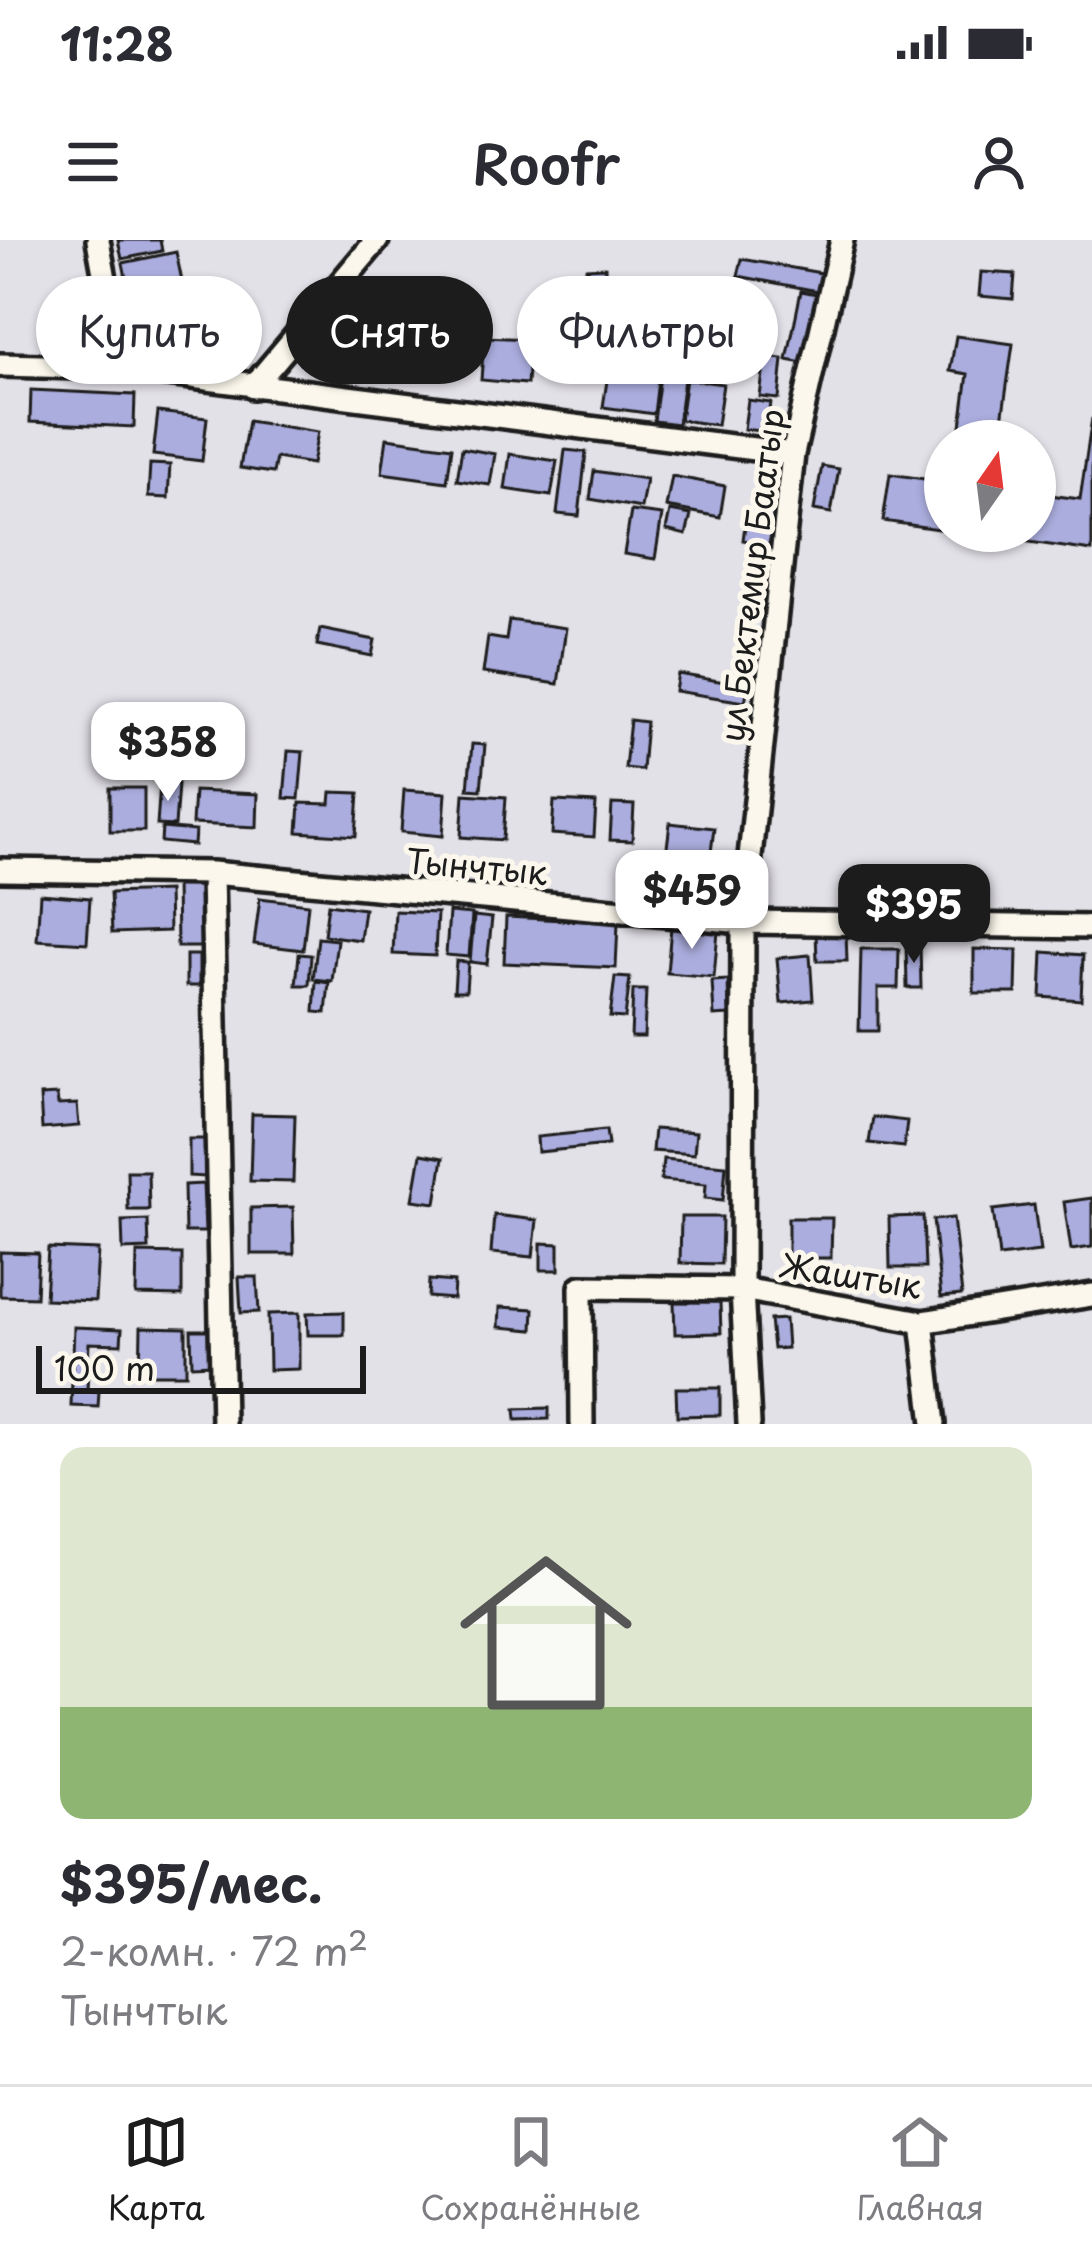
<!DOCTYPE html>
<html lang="ru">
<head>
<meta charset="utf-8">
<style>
  body { margin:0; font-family:"Playpen Sans",sans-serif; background:#f2f2f3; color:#2b2b33; height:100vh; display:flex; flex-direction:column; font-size:45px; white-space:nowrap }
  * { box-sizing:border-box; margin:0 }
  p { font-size:39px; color:#7c7c81 }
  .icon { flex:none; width:66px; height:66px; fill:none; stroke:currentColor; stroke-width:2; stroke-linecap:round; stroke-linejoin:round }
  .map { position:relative; height:1184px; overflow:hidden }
  .side { display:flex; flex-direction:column; background:#fff; flex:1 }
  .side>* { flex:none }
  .hud { position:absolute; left:36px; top:36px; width:1020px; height:108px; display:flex; gap:24px }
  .needle { width:78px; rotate:14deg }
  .buttons { position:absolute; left:924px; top:180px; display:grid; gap:24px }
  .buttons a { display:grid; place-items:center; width:132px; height:132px; border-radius:50%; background:#fff; box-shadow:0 3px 9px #0004; font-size:60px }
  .scale { position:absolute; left:36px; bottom:30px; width:330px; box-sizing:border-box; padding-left:12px; border:6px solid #1c1c1c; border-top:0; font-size:33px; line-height:42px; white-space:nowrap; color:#1c1c1c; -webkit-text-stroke:9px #fbf7ec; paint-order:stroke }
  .price { position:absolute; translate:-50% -102px; padding:0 27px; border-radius:24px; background:#fff; color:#222; font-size:39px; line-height:78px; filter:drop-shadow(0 3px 6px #0008) }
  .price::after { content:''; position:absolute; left:50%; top:72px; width:36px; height:27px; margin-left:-18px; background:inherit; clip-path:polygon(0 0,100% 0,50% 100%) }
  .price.active { background:#1c1c1c; color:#fff }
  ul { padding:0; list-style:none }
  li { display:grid; align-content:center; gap:24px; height:636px; padding:0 60px }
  li span { display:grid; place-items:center; height:372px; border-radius:24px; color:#555 }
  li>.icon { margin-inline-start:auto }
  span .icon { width:216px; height:216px; fill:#fffc; stroke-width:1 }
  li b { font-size:51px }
  .tag { padding:0 42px; border-radius:54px; background:#fff; box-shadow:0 3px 9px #0004; font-size:42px; line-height:108px }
  .tag.active { background:#1c1c1c; color:#fff }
  .status { display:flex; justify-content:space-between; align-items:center; height:84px; padding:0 60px; background:#fff; direction:ltr }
  .status svg { height:33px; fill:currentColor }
  header { display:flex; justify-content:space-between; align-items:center; height:156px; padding:0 60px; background:#fff; font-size:54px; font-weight:600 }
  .menu { display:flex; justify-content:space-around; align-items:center; height:168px; border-top:3px solid #e1e1e2; background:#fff; font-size:33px; color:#7c7c81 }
  .menu a { display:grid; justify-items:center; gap:6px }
  .menu .active { color:#1c1c1c }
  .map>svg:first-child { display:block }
  .building { fill:#abadde; stroke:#1c1c1c; stroke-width:3 }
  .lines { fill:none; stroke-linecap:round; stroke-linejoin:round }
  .street-casing { stroke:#1c1c1c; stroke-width:30 }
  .street { stroke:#fbf7ec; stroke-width:21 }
  .labels { text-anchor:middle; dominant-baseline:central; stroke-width:10; stroke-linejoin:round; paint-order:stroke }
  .street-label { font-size:33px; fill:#1c1c1c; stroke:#fbf7ec }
</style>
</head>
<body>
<div class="status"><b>11:28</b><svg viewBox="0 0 49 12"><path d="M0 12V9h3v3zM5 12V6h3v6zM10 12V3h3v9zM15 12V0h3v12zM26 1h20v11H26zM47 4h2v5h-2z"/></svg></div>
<header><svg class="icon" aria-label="menu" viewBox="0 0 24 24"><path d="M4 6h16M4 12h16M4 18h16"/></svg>Roofr<svg class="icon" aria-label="person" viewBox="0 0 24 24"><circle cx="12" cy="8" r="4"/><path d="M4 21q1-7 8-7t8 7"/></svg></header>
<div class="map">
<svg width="1092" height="1184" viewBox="0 0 1092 1184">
  <rect width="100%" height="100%" fill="#e3e1e8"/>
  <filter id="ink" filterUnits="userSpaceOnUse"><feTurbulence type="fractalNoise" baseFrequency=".00833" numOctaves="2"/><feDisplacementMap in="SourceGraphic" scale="24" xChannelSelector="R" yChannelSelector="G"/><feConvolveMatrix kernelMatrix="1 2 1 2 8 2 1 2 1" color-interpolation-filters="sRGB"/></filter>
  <g filter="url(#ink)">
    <path class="building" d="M118 0H160L162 11 122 19Z
      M176 12 184 51 145 59 152 92 138 95 123 23Z
      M742 19 821 33 818 51 738 36Z
      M605 27 606 72 587 73 586 28Z
      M981 32 1015 34 1013 59 979 56Z
      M801 51 817 54 803 123 787 120Z
      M333 57 358 69 325 135 300 122Z
      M956 96 1013 104 999 201H959L968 134 950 131Z
      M363 97 399 98V124H363Z
      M484 97 530 99 527 144 481 140Z
      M140 107 178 111 177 128 138 124Z
      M663 113 687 116 678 184 654 181Z
      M765 117 783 119 779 159 760 157Z
      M608 134 658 140 654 174 603 167Z
      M686 139 723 144 717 185 680 180Z
      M31 150 135 155 134 187 30 182Z
      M748 160 771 163 767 192 744 189Z
      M158 172 207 178 202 221 153 215Z
      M1092 178V311L953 291H1035V253L1080 259Z
      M248 181 318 192 312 224 276 218 273 233 240 228Z
      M387 198 452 207 447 242 382 233Z
      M462 208 495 214 490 245 457 240Z
      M565 210 586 212 579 276 557 274Z
      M510 214 557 221 551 256 505 249Z
      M150 224 170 225 168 258 148 257Z
      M822 226 839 229 831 273 814 270Z
      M594 231 646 239 641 268 590 259Z
      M890 234 945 242V290L883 281Z
      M672 236 725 246 720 277 666 267Z
      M762 253 778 256 769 305 743 300 745 285 756 287Z
      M631 271 662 275 655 319 624 314Z
      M670 271 691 275 686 295 666 290Z
      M509 380 566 388 558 444 483 433 488 397 506 400Z
      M320 389 375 400 372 416 317 405Z
      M678 434 748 446 745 462 675 451Z
      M630 480 646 482 642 530 625 528Z
      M472 504 485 505 481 550 468 549Z
      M288 511 303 512 299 559 284 558Z
      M160 543 178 544 175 586 157 585Z
      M110 548H144V591H110Z
      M404 550 446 553 443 596 401 592Z
      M194 551 258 554 257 587 192 584Z
      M331 552 359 553 356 596 298 592 300 563 330 564Z
      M464 554 506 557 503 600 461 597Z
      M554 561 596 563 594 597 552 594Z
      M612 564 634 565 632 601 610 600Z
      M670 583 714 588 707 645 663 640Z
      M162 588 195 591 194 605 161 602Z
      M199 641 201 707H177L176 642Z
      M168 651 169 691 112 693 110 653Z
      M40 654 90 658 87 703 37 700Z
      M260 658 308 664 303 710 254 704Z
      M328 664 364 669 360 700 324 695Z
      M395 671 437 673 435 716 393 714Z
      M449 672 472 674 469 717 446 715Z
      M474 676 492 678 487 724 470 722Z
      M506 677 618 683 616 728 504 723Z
      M671 687 718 691 714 737 667 733Z
      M816 692H846L847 721H817Z
      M318 698 337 700 332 741 313 739Z
      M906 704H920L921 748H907Z
      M861 709H899L898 748H878V791H859Z
      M974 709 1017 710 1016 753H974Z
      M1043 712 1083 715 1081 760 1041 757Z
      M299 714 311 715 309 745H296Z
      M186 715H199V746H186Z
      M810 715 813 760 781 763 777 718Z
      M456 721 468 722 466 751H454Z
      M615 737 630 738 625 778 610 777Z
      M728 740 729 775 714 776 712 741Z
      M316 741 329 743 326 773 314 772Z
      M633 750H646L644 797H631Z
      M57 855 58 865 77 864 79 886 42 889 40 856Z
      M252 874 295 875 293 942 250 941Z
      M873 877 907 881 904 907 869 903Z
      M654 889 696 892 694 914 652 911Z
      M606 890 608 905 538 912 537 897Z
      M189 899H205V937L189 936Z
      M421 914 443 918 436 963 413 960Z
      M663 919 726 925 723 960 705 958 706 944 661 940Z
      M127 931H148L149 970H128Z
      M203 944 205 992H185L184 945Z
      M1092 958V1007L1071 1010 1064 962Z
      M1034 965 1040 1012 999 1017 993 970Z
      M293 967 294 1014H251V968Z
      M494 975 537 980 533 1017 491 1013Z
      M923 976 925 1028H890L889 977Z
      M681 977H722L721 1024 680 1023Z
      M788 978H832L831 1018H788Z
      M953 978 962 1055 941 1057 933 980Z
      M148 980 149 1009 123 1010 122 981Z
      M541 1003 559 1004V1030H541Z
      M48 1008 98 1010 95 1061 45 1059Z
      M0 1012 38 1013 36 1057 0 1056Z
      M137 1013 182 1014V1056L136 1055Z
      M239 1037H257L259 1072 241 1073Z
      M429 1040 454 1042 453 1059 428 1057Z
      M674 1062H720L721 1093 675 1094Z
      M500 1067 534 1069 533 1090 499 1087Z
      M344 1072V1095H308L307 1073Z
      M299 1073V1129L269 1130 268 1074Z
      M785 1079 787 1108 773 1109 770 1080Z
      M74 1087 122 1089 121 1104 89 1103 87 1151H99L98 1167 71 1166Z
      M141 1087 186 1088V1134H140Z
      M191 1090H211L212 1124 192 1125Z
      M676 1148H720V1175L677 1176Z
      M549 1168V1179L516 1180 515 1169Z"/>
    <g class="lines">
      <g class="street-casing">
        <path id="street" d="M98 0 121 128
          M0 125 121 128 793 214
          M253 147 377 0
          M0 630 212 633 743 682 1092 687
          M212 633 223 1184
          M922 1082 934 1184
          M582 1184 581 1047 742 1049 922 1082 1092 1055
          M749 1184 742 1049 743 682 793 214 842 0"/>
      </g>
      <use href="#street" class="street"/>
    </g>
  </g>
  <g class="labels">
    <g class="street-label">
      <text transform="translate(750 335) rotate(-83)">ул Бектемир Баатыр</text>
      <text transform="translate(477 625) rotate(5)">Тынчтык</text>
      <text transform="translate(851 1034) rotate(9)">Жаштык</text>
    </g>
  </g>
</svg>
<div class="buttons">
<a><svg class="needle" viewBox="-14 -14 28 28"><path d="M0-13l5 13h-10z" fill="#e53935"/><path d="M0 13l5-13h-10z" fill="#7c7c81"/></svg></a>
</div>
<div class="scale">100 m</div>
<b class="price" style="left:168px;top:564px">$358</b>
<b class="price" style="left:692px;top:712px">$459</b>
<b class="price active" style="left:914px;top:726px">$395</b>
<div class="hud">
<a class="tag">Купить</a>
<a class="tag active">Снять</a>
<a class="tag">Фильтры</a>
</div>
</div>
<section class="side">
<ul>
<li><span style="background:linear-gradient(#dfe7d0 70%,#8fb573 0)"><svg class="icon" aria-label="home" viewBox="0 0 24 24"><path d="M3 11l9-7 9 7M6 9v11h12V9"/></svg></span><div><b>$395/мес.</b><p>2-комн. · 72 m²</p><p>Тынчтык</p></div></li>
</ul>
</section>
<nav class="menu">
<a class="active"><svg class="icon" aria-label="map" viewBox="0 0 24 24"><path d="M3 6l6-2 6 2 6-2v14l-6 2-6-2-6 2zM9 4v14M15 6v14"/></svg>Карта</a>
<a><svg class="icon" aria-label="saved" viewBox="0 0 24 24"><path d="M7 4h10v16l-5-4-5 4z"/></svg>Сохранённые</a>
<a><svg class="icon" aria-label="home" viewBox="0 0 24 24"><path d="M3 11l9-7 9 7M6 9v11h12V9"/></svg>Главная</a>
</nav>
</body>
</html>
